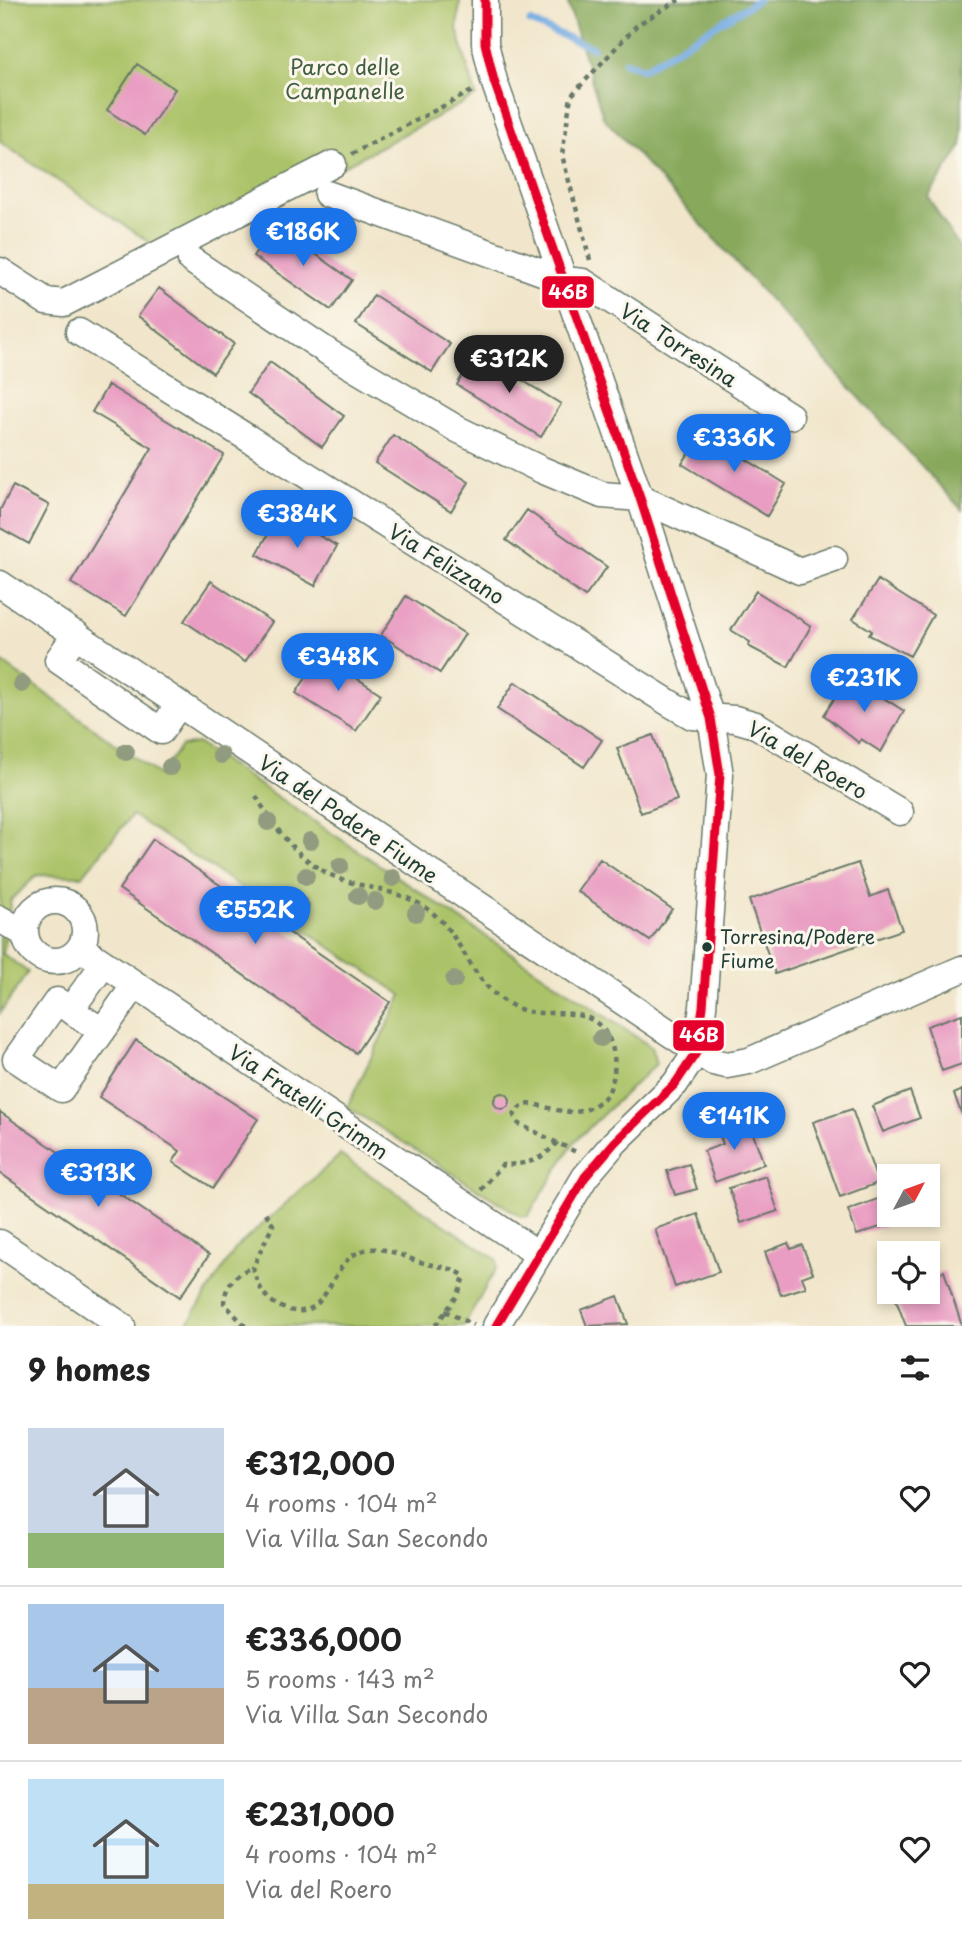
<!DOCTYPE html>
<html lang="en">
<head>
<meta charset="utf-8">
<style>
  body { margin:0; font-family:"Playpen Sans",sans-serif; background:#f6f6f6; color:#222; height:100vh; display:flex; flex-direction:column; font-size:26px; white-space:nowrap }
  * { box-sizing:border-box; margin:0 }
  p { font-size:23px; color:#767676 }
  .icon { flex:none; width:38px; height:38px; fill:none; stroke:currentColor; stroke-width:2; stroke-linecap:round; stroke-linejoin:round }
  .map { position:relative; height:1326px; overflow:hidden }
  .side { display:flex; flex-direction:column; background:#fff; flex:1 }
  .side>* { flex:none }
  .needle { width:46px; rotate:49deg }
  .buttons { position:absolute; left:877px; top:1164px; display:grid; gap:14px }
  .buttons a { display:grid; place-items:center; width:63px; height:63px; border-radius:0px; background:#fff; box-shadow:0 4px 10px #0003; font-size:35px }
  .price { position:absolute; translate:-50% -60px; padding:0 16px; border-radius:24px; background:#1a73e8; color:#fff; font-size:23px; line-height:46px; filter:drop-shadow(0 2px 4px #0008) }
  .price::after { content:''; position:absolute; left:50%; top:42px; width:21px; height:16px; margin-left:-10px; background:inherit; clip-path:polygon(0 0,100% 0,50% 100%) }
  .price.on { background:#222; color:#fff }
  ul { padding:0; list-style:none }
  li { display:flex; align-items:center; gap:21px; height:175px; padding:0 28px }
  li+li { border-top:2px solid #e0e0e0 }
  li span { display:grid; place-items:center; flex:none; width:196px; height:140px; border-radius:0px; color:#555 }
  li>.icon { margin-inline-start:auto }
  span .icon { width:84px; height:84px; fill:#fffc; stroke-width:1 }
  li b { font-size:30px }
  h2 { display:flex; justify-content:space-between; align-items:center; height:84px; padding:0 28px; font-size:30px }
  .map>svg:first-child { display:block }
  .green { fill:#abc368; stroke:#65804e; stroke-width:2 }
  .forest { fill:#88a95c; stroke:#547348; stroke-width:2 }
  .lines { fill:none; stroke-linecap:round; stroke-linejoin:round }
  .stream { stroke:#73aae2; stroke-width:7 }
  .building { fill:#e99dc2 }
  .minor-casing { stroke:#687869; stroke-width:29 }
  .path { stroke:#687869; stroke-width:4.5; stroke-dasharray:5 5; stroke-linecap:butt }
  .minor { stroke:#fff; stroke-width:26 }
  .bus-1-casing { stroke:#fbf7ec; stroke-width:14 }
  .bus-1 { stroke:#e4002b; stroke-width:9 }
  .tree { fill:#919b7f }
  .bus-dot { fill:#1f3d34; stroke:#fbf7ec; stroke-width:2.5 }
  .labels { text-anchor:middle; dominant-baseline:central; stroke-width:6; stroke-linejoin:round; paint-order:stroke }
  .bus-label { font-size:19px; fill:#1f3d34; stroke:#fbf7ec; text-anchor:start }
  .park-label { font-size:21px; fill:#425e41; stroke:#fbf7ec }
  .street-label { font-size:21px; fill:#1f3d34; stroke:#fbf7ec }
  .line-badge { stroke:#fbf7ec; stroke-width:2.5 }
  .badge-label { font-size:19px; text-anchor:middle; font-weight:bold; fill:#fff }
</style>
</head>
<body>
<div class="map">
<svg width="962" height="1326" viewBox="0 0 962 1326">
  <rect width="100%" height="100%" fill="#fbf7ec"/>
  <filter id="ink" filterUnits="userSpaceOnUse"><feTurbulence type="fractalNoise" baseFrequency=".0143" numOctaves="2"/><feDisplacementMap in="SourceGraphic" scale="14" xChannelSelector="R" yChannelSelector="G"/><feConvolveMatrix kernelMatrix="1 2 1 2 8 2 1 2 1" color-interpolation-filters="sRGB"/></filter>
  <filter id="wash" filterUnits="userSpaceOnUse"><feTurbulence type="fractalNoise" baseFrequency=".00686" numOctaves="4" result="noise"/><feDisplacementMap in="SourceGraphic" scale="28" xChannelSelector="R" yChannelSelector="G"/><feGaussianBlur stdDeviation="1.57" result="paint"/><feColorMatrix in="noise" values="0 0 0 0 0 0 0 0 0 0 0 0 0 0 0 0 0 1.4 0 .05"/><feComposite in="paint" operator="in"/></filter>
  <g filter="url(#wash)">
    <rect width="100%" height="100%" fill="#f1e6cb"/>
    <path class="green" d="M0 0H460L457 29 476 96 340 168 154 245 0 142Z
      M3 663 159 775 181 746 197 743 651 1047 656 1064 575 1141 528 1216 522 1217 347 1107 402 995 132 815 82 876 37 875 11 900 3 954 28 972 0 1013V668Z
      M340 1155 496 1259 497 1267 464 1326H186L236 1248Z"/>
    <path class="forest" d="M567 0H962V146L928 197 962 252V510L603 117Z"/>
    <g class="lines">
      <path class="stream" d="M530 22 593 48
        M625 62 643 69 758 0"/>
    </g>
    <g id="blocks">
      <path class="building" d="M137 64 175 89 145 135 107 110Z
        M275 225 352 280 331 310 253 256Z
        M159 288 234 344 213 373 138 316Z
        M374 295 450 344 432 372 356 324Z
        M476 352 561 404 541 437 457 385Z
        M270 362 344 416 322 447 248 393Z
        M108 385 224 455 126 616 71 583 152 448 92 412Z
        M702 432 786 484 767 516 682 464Z
        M393 435 469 482 451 511 375 463Z
        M13 486 49 505 29 544 0 528V510Z
        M527 510 607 567 585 597 506 540Z
        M280 513 337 546 315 586 257 554Z
        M878 580 933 615 910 656 869 635 872 631 853 619Z
        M211 581 272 622 245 662 184 621Z
        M756 591 811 626 788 667 748 646 750 642 731 630Z
        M406 596 465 634 440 673 381 635Z
        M321 655 381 694 356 731 296 693Z
        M849 676 904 711 881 752 861 739 859 743 824 715Z
        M515 682 602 740 584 767 497 709Z
        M653 735 677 800 641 813 617 748Z
        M153 839 390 1002 356 1053 119 889Z
        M600 859 672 909 650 941 577 891Z
        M858 863 870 897 888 890 902 930 775 974 749 900Z
        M962 1014V1064L942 1071 927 1026Z
        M136 1040 258 1119 213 1188 173 1162 180 1151 99 1097Z
        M962 1090V1115L954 1094Z
        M910 1091 920 1118 883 1132 872 1106Z
        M494 1101a8 8 0 1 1 16 0a8 8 0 1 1-16 0Z
        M852 1109 878 1183 840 1197 813 1122Z
        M0 1112 209 1255 180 1297 0 1173Z
        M748 1120 764 1164 715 1182 704 1151 723 1144 718 1131Z
        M689 1164 697 1189 675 1195 667 1171Z
        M766 1176 778 1211 741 1223 729 1188Z
        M880 1198 889 1224 857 1235 848 1210Z
        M698 1214 719 1272 675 1287 655 1229Z
        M788 1243 791 1249 802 1245 813 1273 802 1277 806 1287 781 1295 765 1252Z
        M944 1271 962 1326H906L893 1292H928V1277Z
        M618 1296 628 1324 587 1326 581 1310Z"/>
    </g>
  </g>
  <g filter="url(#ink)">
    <use href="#blocks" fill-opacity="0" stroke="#687869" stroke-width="2"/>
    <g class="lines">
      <g class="minor-casing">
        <path id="minor" d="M485 0V43L494 81 640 498 711 718 720 775 703 1007 696 1053 675 1084 615 1142 585 1177 496 1326
          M327 194 564 280 583 282 790 416
          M191 260 331 354 457 429 542 470 602 495 640 498 800 571 834 559
          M0 271 46 301 64 303 333 164
          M79 332 671 704 692 716 735 719 756 725 900 812
          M0 584 713 1062 727 1065 749 1061 962 969
          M76 634 58 660 161 731 179 704
          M25 931a30 30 0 1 1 60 0a30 30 0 1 1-60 0Z
          M0 919 24 933
          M81 948 538 1254
          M70 1010 104 964
          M102 1031 57 1001 16 1059 61 1089 135 985
          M0 1243 122 1326"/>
      </g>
      <path class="path" d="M352 154 474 90
        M590 260 562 155 571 96 637 25 679 0
        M256 796C280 837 308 873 357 884 384 891 413 895 435 915 462 939 470 976 500 998 533 1022 550 1008 582 1016 614 1024 621 1064 609 1091 607 1096 603 1099 599 1102 565 1131 527 1084 514 1116L519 1124 576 1152
        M481 1190 502 1165C527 1164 541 1162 558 1141
        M266 1213 273 1225 253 1267C257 1285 265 1301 283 1308 328 1326 328 1267 357 1253 380 1241 403 1258 424 1263 438 1267 453 1267 464 1276L458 1295 435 1326
        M445 1311 473 1325
        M245 1326 224 1303C225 1285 236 1273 253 1267"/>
      <use href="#minor" class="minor"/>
      <g class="bus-1-casing">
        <path id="bus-1" d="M485 0V43L494 81 640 498 711 718 720 775 703 1007 696 1053 675 1084 615 1142 585 1177 496 1326"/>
      </g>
      <use href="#bus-1" class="bus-1"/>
    </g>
    <g class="tree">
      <circle cx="22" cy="684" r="9"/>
      <circle cx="126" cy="752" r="9"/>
      <circle cx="221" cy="755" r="9"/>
      <circle cx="170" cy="767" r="9"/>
      <circle cx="268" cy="822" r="9"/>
      <circle cx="310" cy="841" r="9"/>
      <circle cx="340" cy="866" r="9"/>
      <circle cx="306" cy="876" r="9"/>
      <circle cx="393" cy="878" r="9"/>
      <circle cx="358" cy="896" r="9"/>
      <circle cx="375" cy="901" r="9"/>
      <circle cx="301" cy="906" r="9"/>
      <circle cx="416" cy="913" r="9"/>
      <circle cx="454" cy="980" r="9"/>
      <circle cx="601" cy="1038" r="9"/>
    </g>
  </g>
  <circle class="bus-dot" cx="707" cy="947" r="6"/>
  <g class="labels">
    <g class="bus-label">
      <text x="720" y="936">Torresina/Podere<tspan x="720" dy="24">Fiume</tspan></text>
    </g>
    <g class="park-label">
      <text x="345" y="66">Parco delle<tspan x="345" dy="24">Campanelle</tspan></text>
    </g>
    <g class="street-label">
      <text transform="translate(679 344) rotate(33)">Via Torresina</text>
      <text transform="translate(447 563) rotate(32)">Via Felizzano</text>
      <text transform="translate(808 759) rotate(30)">Via del Roero</text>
      <text transform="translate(349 818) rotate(34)">Via del Podere Fiume</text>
      <text transform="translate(309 1101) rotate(34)">Via Fratelli Grimm</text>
    </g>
  </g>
  <g class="line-badge">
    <rect x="541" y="275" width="54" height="34" rx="7" fill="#e4002b"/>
    <rect x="672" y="1019" width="53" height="33" rx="7" fill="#e4002b"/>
  </g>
  <g class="badge-label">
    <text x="568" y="299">46B</text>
    <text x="699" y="1042">46B</text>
  </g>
</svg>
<div class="buttons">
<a><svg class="needle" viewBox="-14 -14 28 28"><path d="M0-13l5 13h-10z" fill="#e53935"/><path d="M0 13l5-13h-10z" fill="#767676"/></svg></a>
<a><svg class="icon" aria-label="locate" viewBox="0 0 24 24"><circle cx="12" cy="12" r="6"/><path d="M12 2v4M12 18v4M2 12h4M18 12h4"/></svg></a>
</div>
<b class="price" style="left:303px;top:268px">€186K</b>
<b class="price on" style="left:509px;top:395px">€312K</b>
<b class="price" style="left:734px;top:474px">€336K</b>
<b class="price" style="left:297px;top:550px">€384K</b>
<b class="price" style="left:338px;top:693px">€348K</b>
<b class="price" style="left:864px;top:714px">€231K</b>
<b class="price" style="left:255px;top:946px">€552K</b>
<b class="price" style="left:734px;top:1152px">€141K</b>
<b class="price" style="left:98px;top:1209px">€313K</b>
</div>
<section class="side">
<h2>9 homes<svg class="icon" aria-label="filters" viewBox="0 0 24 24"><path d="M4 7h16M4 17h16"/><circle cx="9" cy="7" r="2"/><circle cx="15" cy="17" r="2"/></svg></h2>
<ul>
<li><span style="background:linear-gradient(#c9d6e8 75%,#8fb573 0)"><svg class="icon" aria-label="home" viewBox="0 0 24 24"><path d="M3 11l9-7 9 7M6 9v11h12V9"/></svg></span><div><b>€312,000</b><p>4 rooms · 104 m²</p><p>Via Villa San Secondo</p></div><svg class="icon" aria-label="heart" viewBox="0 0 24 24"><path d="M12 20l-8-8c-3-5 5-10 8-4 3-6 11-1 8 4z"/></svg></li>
<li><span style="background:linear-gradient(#a9c7e8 60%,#b9a48a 0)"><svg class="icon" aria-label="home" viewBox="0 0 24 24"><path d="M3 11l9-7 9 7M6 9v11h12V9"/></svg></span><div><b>€336,000</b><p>5 rooms · 143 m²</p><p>Via Villa San Secondo</p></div><svg class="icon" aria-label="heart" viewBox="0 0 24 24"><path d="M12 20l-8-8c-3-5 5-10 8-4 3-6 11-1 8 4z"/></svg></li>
<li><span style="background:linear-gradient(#bfe0f5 75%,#c2b280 0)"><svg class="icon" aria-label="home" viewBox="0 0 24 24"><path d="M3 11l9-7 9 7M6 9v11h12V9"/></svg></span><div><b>€231,000</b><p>4 rooms · 104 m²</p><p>Via del Roero</p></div><svg class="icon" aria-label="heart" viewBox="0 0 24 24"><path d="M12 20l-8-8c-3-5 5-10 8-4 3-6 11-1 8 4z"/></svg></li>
</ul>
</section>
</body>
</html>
